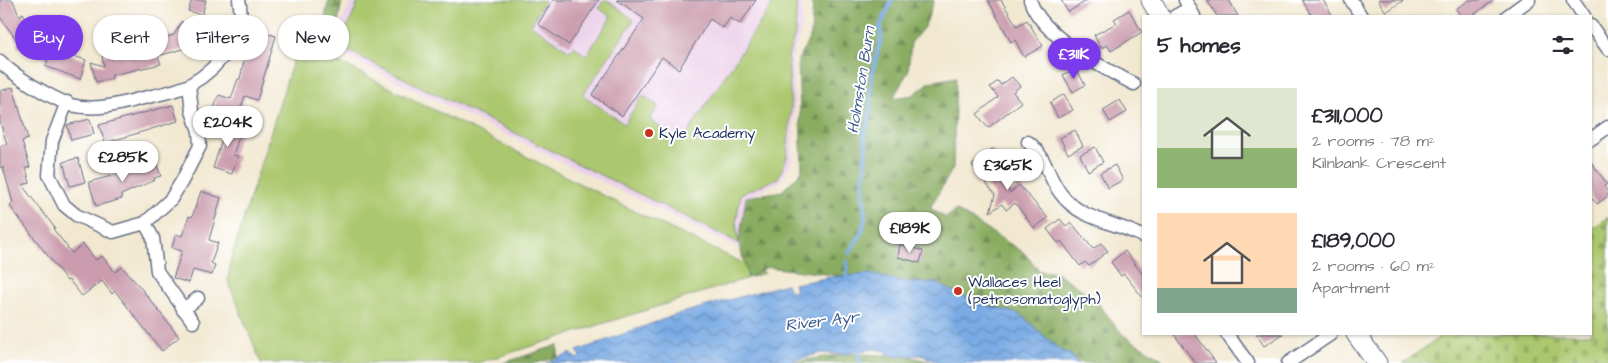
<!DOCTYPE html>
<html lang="en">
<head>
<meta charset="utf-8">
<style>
  body { margin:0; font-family:"Architects Daughter",sans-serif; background:#f7f7f7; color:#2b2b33; height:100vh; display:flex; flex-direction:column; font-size:19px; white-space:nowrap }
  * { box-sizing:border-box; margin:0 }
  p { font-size:16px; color:#7c7c81 }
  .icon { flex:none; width:28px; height:28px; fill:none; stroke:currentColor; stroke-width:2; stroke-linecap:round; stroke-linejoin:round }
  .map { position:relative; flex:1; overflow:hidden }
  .sheet { position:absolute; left:1142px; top:15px; width:450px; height:320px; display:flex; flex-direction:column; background:#fff; border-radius:0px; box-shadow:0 1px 4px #0004 }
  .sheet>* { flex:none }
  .top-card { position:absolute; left:15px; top:15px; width:475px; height:45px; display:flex; gap:10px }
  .price { position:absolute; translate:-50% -42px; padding:0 11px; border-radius:18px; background:#fff; color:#222; font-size:16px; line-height:32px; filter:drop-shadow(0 1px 2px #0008) }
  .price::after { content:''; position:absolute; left:50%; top:30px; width:15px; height:11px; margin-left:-8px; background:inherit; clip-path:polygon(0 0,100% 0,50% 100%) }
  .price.selected { background:#7c3aed; color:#fff }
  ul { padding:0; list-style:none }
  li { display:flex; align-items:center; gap:15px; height:125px; padding:0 15px }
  li span { display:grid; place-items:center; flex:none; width:140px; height:100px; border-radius:0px; color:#555 }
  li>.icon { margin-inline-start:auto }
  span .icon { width:60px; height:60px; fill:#fffc; stroke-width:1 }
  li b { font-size:21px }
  h2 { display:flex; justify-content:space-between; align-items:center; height:60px; padding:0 15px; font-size:21px }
  .tag { padding:0 18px; border-radius:22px; background:#fff; box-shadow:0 1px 4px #0004; font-size:18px; line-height:45px }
  .tag.selected { background:#7c3aed; color:#fff }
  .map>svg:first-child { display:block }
  .built { fill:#ecd1ea }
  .green { fill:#acc86e; stroke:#647c66 }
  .forest { fill:url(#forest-firs); stroke:#526e60 }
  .cemetery { fill:url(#cemetery-stones); stroke:#647c66 }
  .water { fill:url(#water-waves); stroke:#4a6ca1 }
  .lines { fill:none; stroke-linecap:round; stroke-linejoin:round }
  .stream { stroke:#79aae4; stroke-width:4 }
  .building { fill:#cb9cad }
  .minor-casing { stroke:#667086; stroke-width:15 }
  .primary-casing { stroke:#667086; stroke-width:21 }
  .minor { stroke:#fff; stroke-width:12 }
  .primary { stroke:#fff; stroke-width:19 }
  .poi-dot { fill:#c8321e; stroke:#fff; stroke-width:2 }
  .labels { text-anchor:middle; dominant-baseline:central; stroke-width:4; stroke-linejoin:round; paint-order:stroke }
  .poi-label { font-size:15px; fill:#1b2f5e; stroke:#fff; text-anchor:start }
  .water-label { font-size:16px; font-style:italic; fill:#3c5a8d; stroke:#fff }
</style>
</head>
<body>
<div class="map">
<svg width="1608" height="363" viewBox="0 0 1608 363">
  <defs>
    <pattern id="forest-firs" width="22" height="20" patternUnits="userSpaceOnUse" patternTransform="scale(1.25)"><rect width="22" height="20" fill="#89ac61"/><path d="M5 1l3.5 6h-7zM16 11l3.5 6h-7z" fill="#6f8c53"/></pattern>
    <pattern id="cemetery-stones" width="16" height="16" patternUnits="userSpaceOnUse" patternTransform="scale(1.25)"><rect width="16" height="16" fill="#acc86e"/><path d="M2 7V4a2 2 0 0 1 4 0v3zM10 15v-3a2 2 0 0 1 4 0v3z" fill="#93ac62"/></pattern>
    <pattern id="water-waves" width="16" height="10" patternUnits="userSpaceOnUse" patternTransform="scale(1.25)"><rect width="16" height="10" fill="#79aae4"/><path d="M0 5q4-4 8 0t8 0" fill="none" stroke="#628bbc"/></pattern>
  </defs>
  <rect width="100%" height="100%" fill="#fff"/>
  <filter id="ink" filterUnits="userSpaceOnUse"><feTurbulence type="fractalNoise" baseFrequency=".02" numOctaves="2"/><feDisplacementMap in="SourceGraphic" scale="10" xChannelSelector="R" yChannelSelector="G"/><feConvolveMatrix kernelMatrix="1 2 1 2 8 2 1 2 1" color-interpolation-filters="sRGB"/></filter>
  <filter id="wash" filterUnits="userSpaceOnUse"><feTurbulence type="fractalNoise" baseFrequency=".0096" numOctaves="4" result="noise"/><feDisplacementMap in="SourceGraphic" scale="20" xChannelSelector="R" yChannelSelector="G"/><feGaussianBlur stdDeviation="1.12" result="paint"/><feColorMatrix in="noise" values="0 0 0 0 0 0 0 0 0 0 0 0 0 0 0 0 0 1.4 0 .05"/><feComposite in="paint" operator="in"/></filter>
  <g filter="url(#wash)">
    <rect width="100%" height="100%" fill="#f2e8d0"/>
    <path class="built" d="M352 0H802V27L792 59 795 107 792 160 781 181 746 198 741 221 746 252 335 51 334 37Z"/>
    <path class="green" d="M359 0H545L531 25 570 51 574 46 586 56 611 17 599 8 604 0H607L634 20 583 95 624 124 643 95 658 106 650 120 681 143 775 0H797L795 35 788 57 791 108 787 158 778 178 741 194 736 222 739 243 340 47 339 38 349 24Z
      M295 54 345 65 642 215 764 273 478 363H261L228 281 231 259Z"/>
    <path class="forest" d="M329 0H342L335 42 319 39Z
      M813 0H934L925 26 911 43 908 72 893 98 913 95 930 82 956 77 953 168 930 208 946 218 956 210 1023 252 1040 271 1056 272 1093 297 1123 335 1162 359 1164 363H1078L1070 354 1060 350 1021 315 971 300 936 283 850 276 846 272 842 276 767 267 748 278 739 243 746 197 782 191 802 171 798 60 811 35Z
      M558 345V357L537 363H503Z
      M843 354 906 355 933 363H789Z"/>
    <path class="cemetery" d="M1608 217V363H1403L1444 334H1591V229Z"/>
    <path class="water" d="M870 274 904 282 936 283 971 300 1021 315 1060 350 1070 354 1078 363H939L921 355 893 356 885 351 873 349 843 354 821 353 785 363H546L571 353 577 359 580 356 577 351 675 315 786 284 790 290 796 292 794 284 831 277Z"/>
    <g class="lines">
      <path class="stream" d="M849 253 861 234 865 218 863 189 866 149 864 132 869 122 872 73 881 39 880 27 892 0
        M847 279V261
        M858 347 860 363"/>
    </g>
    <g id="blocks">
      <path class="building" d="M0 0H13L19 16 23 13 27 20 44 30 40 36 69 50 67 54 86 60 80 79 45 66 48 61 32 51 30 54 17 46 19 43 0 17Z
        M192 0H206L202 15 188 11Z
        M553 0H599L569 45 538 24Z
        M617 0H756L740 24 730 18 723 28 710 19 679 69 662 57 622 116 592 95 644 19Z
        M988 0H1001L1017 26 1027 20 1043 46 1024 57 1015 40 1011 42Z
        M1061 0H1088L1068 12Z
        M1207 0H1229L1238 16H1217Z
        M1302 0H1323L1333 16H1312Z
        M1378 0H1404L1386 12Z
        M1469 0H1494L1472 16H1461L1456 9Z
        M1129 10 1142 32 1111 51 1107 45 1101 48 1094 35 1117 23 1114 19Z
        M182 21 190 47 158 56 161 64 112 75V78L96 82 91 62 104 66 102 56 115 53 116 56 142 49 140 44 174 35Z
        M260 31 276 36 257 100 245 96 238 116 214 108 219 95 231 99 238 79H240L247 47 254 50Z
        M1076 68 1085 85 1073 92 1063 75Z
        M1012 77 1020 86 1013 92 1021 102 988 128 977 114 998 97 990 87 998 81 1001 85Z
        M13 87 28 139 22 141 30 167 26 168 30 183 22 185 55 228 53 229 72 253 83 244 96 260 102 256 115 272 122 267 140 287 179 337 162 351 115 291 112 294 102 281 82 296 69 280 67 281 10 206 13 203 3 167 0 168V146L7 144 0 122V91Z
        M1064 94 1073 110 1058 118 1050 103Z
        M1120 100 1127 112 1110 122 1103 110Z
        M173 105 178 121 105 143 99 125Z
        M90 119 94 134 71 140 67 125Z
        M228 120 243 125 233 155 238 156 232 174 213 168Z
        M1075 130 1083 146 1068 154 1060 138Z
        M1095 147 1103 162 1088 171 1080 155Z
        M992 149 999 159 993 164 995 168 993 170 1010 193 1019 185 1048 218 1034 228 1015 203 1006 210 1002 204 990 212 995 195 972 165Z
        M78 158 85 182 70 186 63 162Z
        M155 160 161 176 154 178 155 180 121 195 122 199 96 206 89 182 145 167 144 164Z
        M1591 162 1607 184 1604 186 1608 192V196L1597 204 1591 197Z
        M1115 165 1123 180 1108 188 1100 173Z
        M201 191 221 198 209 240 218 243 211 263 215 265 212 275 193 270 189 283 173 278 182 251 172 248 176 234 182 236 189 216 192 217Z
        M1060 219 1066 226 1071 222 1093 249 1101 243 1108 251 1089 266 1085 262 1080 266 1061 241 1058 243 1047 229Z
        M900 244 923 251 920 263 898 257Z
        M1125 251 1144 276V299L1124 274 1121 276 1111 262Z
        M1174 334H1195L1216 363H1195Z
        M1256 334H1283L1264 346Z"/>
    </g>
  </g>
  <g filter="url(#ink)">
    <use href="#blocks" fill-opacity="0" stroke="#667086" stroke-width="1"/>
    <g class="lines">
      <g class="minor-casing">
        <path id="minor" d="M1030 0C1041 36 1103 68 1134 84
          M1185 0 1194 16
          M1351 0 1361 16
          M1573 0 1584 16
          M1175 16 1190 8
          M1507 16 1529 0
          M1591 26 1608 49
          M0 61C12 75 53 99 71 105 94 111 117 105 139 99 155 95 176 92 191 84 219 68 247 34 239 0
          M67 102 52 141 49 175 64 205 76 215 113 232 145 223 171 199 182 181 200 146 199 131 192 111 189 85
          M1591 139 1608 127
          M1028 142C1047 157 1047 176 1061 194 1081 221 1117 222 1144 237
          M145 223 153 238 157 271 193 322
          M183 310 198 298
          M1227 334 1248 363
          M1288 363 1331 334"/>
      </g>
      <g class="primary-casing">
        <path id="primary" d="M1151 0 1160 16
          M1356 334 1377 363"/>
      </g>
      <use href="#minor" class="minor"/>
      <use href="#primary" class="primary"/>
    </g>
  </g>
  <g class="poi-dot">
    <circle cx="649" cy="133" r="5"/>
    <circle cx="958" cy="291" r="5"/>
  </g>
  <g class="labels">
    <g class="poi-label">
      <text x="659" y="133">Kyle Academy</text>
      <text x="968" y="282">Wallaces Heel<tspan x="968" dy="17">(petrosomatoglyph)</tspan></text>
    </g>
    <g class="water-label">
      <text transform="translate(861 80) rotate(-81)">Holmston Burn</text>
      <text transform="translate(822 321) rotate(-7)">River Ayr</text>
    </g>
  </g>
</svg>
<b class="price selected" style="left:1074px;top:80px">£311K</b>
<b class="price" style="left:228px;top:148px">£204K</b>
<b class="price" style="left:123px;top:183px">£285K</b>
<b class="price" style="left:1008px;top:191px">£365K</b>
<b class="price" style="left:910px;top:254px">£189K</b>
<div class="top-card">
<a class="tag selected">Buy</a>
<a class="tag">Rent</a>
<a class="tag">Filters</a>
<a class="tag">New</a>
</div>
<section class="sheet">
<h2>5 homes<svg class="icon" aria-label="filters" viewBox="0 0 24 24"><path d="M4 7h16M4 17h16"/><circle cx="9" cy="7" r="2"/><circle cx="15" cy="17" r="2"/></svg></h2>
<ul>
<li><span style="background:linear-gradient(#dfe7d0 60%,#8fb573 0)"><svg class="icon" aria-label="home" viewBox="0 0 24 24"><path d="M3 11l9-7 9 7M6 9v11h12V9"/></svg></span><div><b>£311,000</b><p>2 rooms · 78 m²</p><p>Kilnbank Crescent</p></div></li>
<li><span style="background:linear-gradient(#ffd9b3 75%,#7fa58c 0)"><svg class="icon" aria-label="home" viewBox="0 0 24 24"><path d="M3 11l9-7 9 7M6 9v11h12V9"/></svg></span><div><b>£189,000</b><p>2 rooms · 60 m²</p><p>Apartment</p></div></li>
</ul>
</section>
</div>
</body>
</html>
